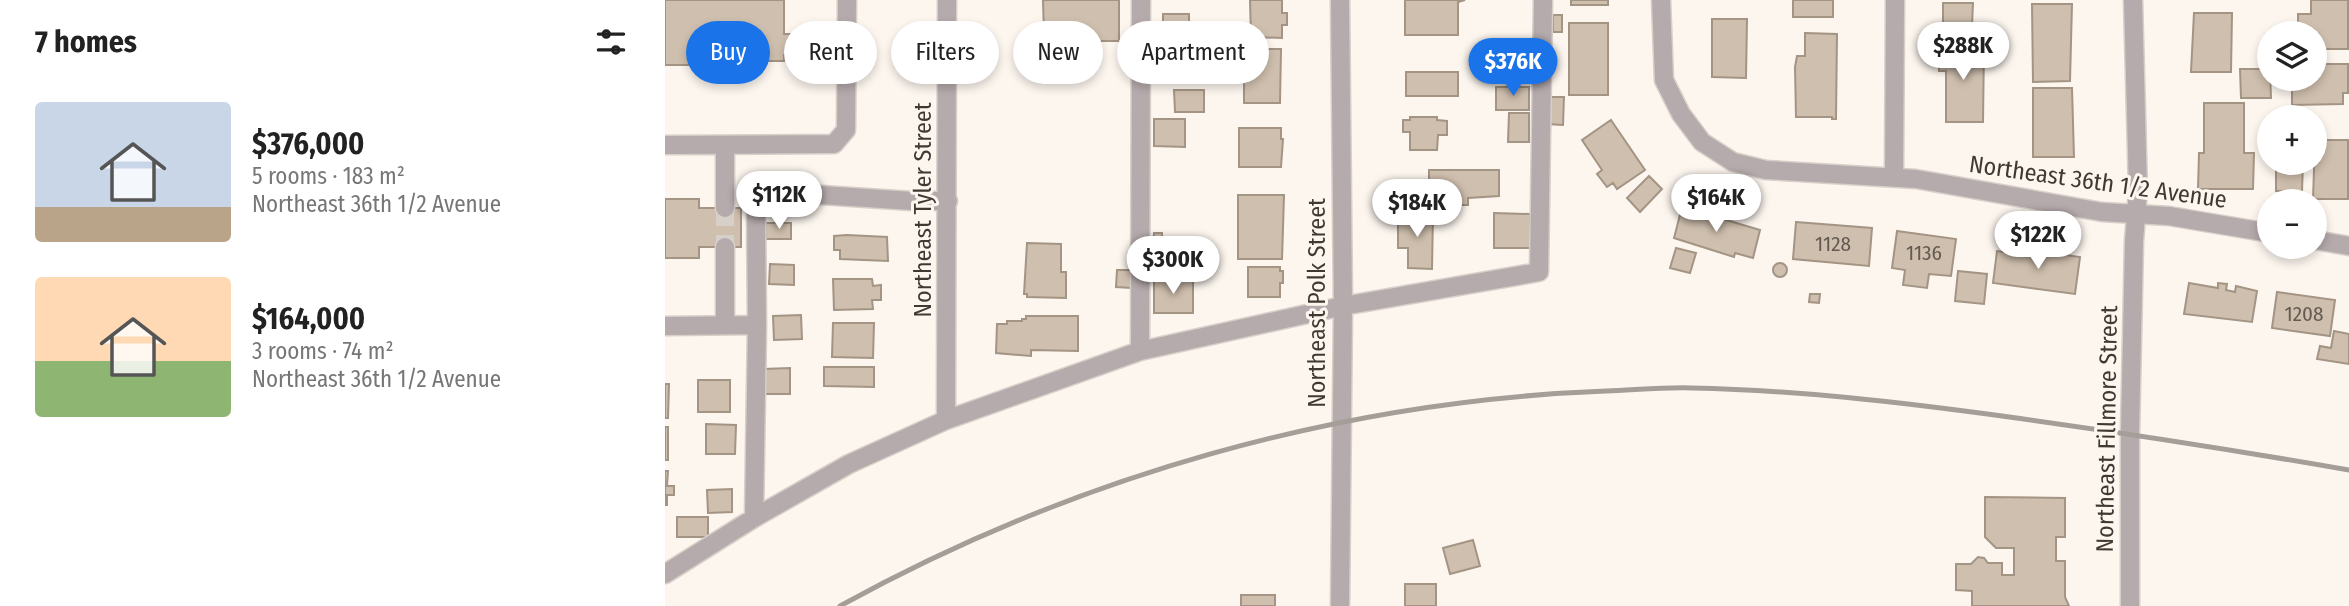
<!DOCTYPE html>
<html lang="en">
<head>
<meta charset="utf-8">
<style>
  body { margin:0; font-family:"Fira Sans Condensed",sans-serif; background:#f2f2f2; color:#222; height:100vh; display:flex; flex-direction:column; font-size:26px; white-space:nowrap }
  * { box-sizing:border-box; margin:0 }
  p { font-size:23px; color:#767676 }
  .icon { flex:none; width:38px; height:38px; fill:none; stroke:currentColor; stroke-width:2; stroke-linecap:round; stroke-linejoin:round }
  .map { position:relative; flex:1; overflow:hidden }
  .panel { display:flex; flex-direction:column; background:#fff; width:665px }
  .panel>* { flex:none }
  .top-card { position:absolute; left:21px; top:21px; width:665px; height:63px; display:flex; gap:14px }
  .controls { position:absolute; left:1592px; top:21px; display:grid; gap:14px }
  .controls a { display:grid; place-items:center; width:70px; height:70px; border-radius:50%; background:#fff; box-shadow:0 4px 10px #0003; font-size:35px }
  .price { position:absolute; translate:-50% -60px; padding:0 16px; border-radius:24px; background:#fff; color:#222; font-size:23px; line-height:46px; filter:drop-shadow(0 2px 4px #0008) }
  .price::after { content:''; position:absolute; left:50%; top:42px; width:21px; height:16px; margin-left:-10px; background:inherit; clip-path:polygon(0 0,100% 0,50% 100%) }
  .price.active { background:#1a73e8; color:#fff }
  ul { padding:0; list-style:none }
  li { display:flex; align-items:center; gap:21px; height:175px; padding:0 35px }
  li span { display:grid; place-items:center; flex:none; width:196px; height:140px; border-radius:7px; color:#555 }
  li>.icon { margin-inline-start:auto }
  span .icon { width:84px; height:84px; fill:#fffc; stroke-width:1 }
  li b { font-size:30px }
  h2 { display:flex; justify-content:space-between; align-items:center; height:84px; padding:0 35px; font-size:30px }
  .chip { padding:0 24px; border-radius:32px; background:#fff; box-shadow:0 4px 10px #0003; font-size:24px; line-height:63px }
  .chip.active { background:#1a73e8; color:#fff }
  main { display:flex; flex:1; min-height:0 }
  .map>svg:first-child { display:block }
  .building { fill:#cfbfae; stroke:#a39484; stroke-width:2 }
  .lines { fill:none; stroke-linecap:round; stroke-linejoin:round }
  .minor-tunnel { stroke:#d7d0c9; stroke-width:18; stroke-dasharray:18 9; stroke-linecap:butt }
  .minor-casing { stroke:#d7d0c9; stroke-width:21 }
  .minor { stroke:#b5aaac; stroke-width:18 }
  .rail { stroke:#a59e98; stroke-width:5 }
  .labels { text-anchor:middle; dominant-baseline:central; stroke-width:6; stroke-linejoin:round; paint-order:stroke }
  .number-label { font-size:21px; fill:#645a52 }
  .street-label { font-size:24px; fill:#403933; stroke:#fdf6ef }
</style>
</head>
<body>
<main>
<section class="panel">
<h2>7 homes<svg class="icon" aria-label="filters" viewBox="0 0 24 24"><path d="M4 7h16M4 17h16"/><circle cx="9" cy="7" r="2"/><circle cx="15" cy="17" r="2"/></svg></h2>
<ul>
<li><span style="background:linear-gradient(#c9d6e8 75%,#b9a48a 0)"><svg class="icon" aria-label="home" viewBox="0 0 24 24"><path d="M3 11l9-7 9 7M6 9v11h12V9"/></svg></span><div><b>$376,000</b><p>5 rooms · 183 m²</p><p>Northeast 36th 1/2 Avenue</p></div></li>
<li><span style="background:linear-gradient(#ffd9b3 60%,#8fb573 0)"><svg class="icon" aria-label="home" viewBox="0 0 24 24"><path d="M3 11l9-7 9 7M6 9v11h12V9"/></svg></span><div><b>$164,000</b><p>3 rooms · 74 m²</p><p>Northeast 36th 1/2 Avenue</p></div></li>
</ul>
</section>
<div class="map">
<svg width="1684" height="606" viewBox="0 0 1684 606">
  <rect width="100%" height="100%" fill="#fdf6ef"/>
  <path class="building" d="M0 0H119V34H151V56L119 55V61H26V65H0Z
    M378 0H454V41H409V35H379Z
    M585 0H617V13H622V25H617V38L586 37Z
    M740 0H800L793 2V35H740Z
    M906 0H943V5H906Z
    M1128 0H1168V17H1128Z
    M1646 0H1683V49H1650V33H1633V14H1646Z
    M1278 3H1308L1307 26 1278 25Z
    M1367 4H1407L1405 81 1368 82Z
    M1529 13H1567L1566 72H1526Z
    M498 14H524V41H498Z
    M888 15H897V32H888Z
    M1047 19H1082L1081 78 1047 77Z
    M904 23H943V95H904Z
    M1140 33 1172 34 1171 119H1167V117H1131L1130 67 1132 56H1140Z
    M1274 44 1319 45 1318 122H1281V71H1274Z
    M579 49H616L615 103H579Z
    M1650 64H1683V93H1678V104L1627 105V79H1650Z
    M1575 69H1605L1606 98H1576Z
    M741 72H793V96H741Z
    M831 87H864V110H831Z
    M1368 88H1407L1409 157H1368Z
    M509 90H539V112H510Z
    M882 97H899L898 125 881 124Z
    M1539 103H1579V153H1589L1588 189H1533L1534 153H1539Z
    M844 113H864V142H843Z
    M1642 114V117H1612V115Z
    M745 117H772V120L782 121V135H773L772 150H745V132H738V120H745Z
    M489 119H520V147L489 146Z
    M946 120 980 170 952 189 948 183 942 187 932 174 937 170 917 140Z
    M574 128H616V139H618L616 167H574Z
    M1650 140H1683V199H1648Z
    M1611 163H1638L1637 191H1611Z
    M764 170H834V196L803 198V205H764V193H749V182H764Z
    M984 176 997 189 975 212 962 198Z
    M573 195H619L617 259H573Z
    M0 199H34V208H76V247H34V258H0Z
    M1017 207 1095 230 1088 258 1070 253 1069 257 1009 238Z
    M733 213 768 214 767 269 743 268V248H733Z
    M829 213 865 214V248H829Z
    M1131 222 1207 228 1204 266 1128 259Z
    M101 223H126V239H101Z
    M1232 231 1291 239 1286 276 1264 274 1262 288 1238 285 1240 270 1227 268Z
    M489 233H497V246L488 245Z
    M182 235 222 237 223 261 175 259V250H169V236Z
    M362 243 396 244V272H401V298L362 297V294H359Z
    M1011 248 1031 253 1025 273 1005 268Z
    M1356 249 1415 257 1410 294 1328 283 1332 251 1356 254Z
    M1108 270a7 7 0 1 1 14 0a7 7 0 1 1-14 0Z
    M105 264 129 265V285L104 284Z
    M583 267H615V271H618V283H615V297H583Z
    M452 270H467L466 288 451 287Z
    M1293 271 1322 274 1319 304 1290 301Z
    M168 279H207L208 286 216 285V300H207L208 309 169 310Z
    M489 279H528V313H489Z
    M1524 283 1553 288V283L1562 284 1561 290 1570 292 1571 286 1592 291 1587 322 1519 314Z
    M1612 292 1670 300 1665 336 1607 328Z
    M1145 294H1155L1154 303 1144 302Z
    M136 315 137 339 109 340 108 316Z
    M361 316H413V351L366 350V356L331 353 332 324H342V321H357V319H361Z
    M168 323H209L208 358 167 357Z
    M1669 331 1684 334V364L1652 359 1655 346 1666 348Z
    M159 367H209V387L159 386Z
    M125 368V394H99L98 369Z
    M33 380H65V412H33Z
    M0 384H4L3 418H0Z
    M41 424 71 425 70 454H41Z
    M0 427H3V460H0Z
    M0 471H3L2 486H9V495H2V505H0Z
    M67 489V512L43 513 42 490Z
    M1320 497 1400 498V537H1391V561H1400V597L1404 606H1307V591L1291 590V564H1306L1313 557 1319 558 1323 563H1337V575H1349V548H1331L1320 537Z
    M12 517H43V537H12Z
    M808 540 815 566 785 574 778 548Z
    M740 584H771V606H740Z
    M576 595H610V606H576Z"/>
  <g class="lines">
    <path class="minor-tunnel" d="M60 208V247"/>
    <g class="minor-casing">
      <path id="minor" d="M996 0 999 80 1016 114 1037 142 1068 162 1101 170 1251 179 1437 212 1504 216 1605 233
        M0 145 169 144 181 130 182 0
        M60 145V208
        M1229 177 1230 0
        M1650 240 1684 246
        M60 325V247
        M0 326 92 325
        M475 351 476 0
        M281 420 282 0
        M89 518 92 325 91 212 97 198 111 192 247 201H283
        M0 574 89 518 184 464 281 420 475 351 678 306 874 272 878 0
        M675 606 678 306 675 0
        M1465 606V433L1469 241 1473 190 1468 0"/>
    </g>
    <use href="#minor" class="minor"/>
    <path class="rail" d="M175 606C409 477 674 401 941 391 970 390 999 387 1027 388 1131 390 1234 402 1337 416 1453 432 1569 450 1684 470"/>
  </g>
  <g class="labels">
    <g class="number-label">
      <text x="1168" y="244">1128</text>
      <text x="1259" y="253">1136</text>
      <text x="1639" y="314">1208</text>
    </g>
    <g class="street-label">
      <text transform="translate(1433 182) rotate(8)">Northeast 36th 1/2 Avenue</text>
      <text transform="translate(258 210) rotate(-90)">Northeast Tyler Street</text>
      <text transform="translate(652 303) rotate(-90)">Northeast Polk Street</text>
      <text transform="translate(1442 429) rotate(-89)">Northeast Fillmore Street</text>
    </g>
  </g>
</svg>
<div class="controls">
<a><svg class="icon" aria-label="layers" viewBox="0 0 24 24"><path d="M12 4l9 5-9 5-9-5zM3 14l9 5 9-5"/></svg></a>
<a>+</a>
<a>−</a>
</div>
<b class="price" style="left:1298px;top:82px">$288K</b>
<b class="price active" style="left:848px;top:98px">$376K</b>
<b class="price" style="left:114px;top:231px">$112K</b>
<b class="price" style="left:1051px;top:234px">$164K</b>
<b class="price" style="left:752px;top:239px">$184K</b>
<b class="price" style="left:1373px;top:271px">$122K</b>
<b class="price" style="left:508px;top:296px">$300K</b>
<div class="top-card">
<a class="chip active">Buy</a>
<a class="chip">Rent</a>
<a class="chip">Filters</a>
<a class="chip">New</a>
<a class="chip">Apartment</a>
</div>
</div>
</main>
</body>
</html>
